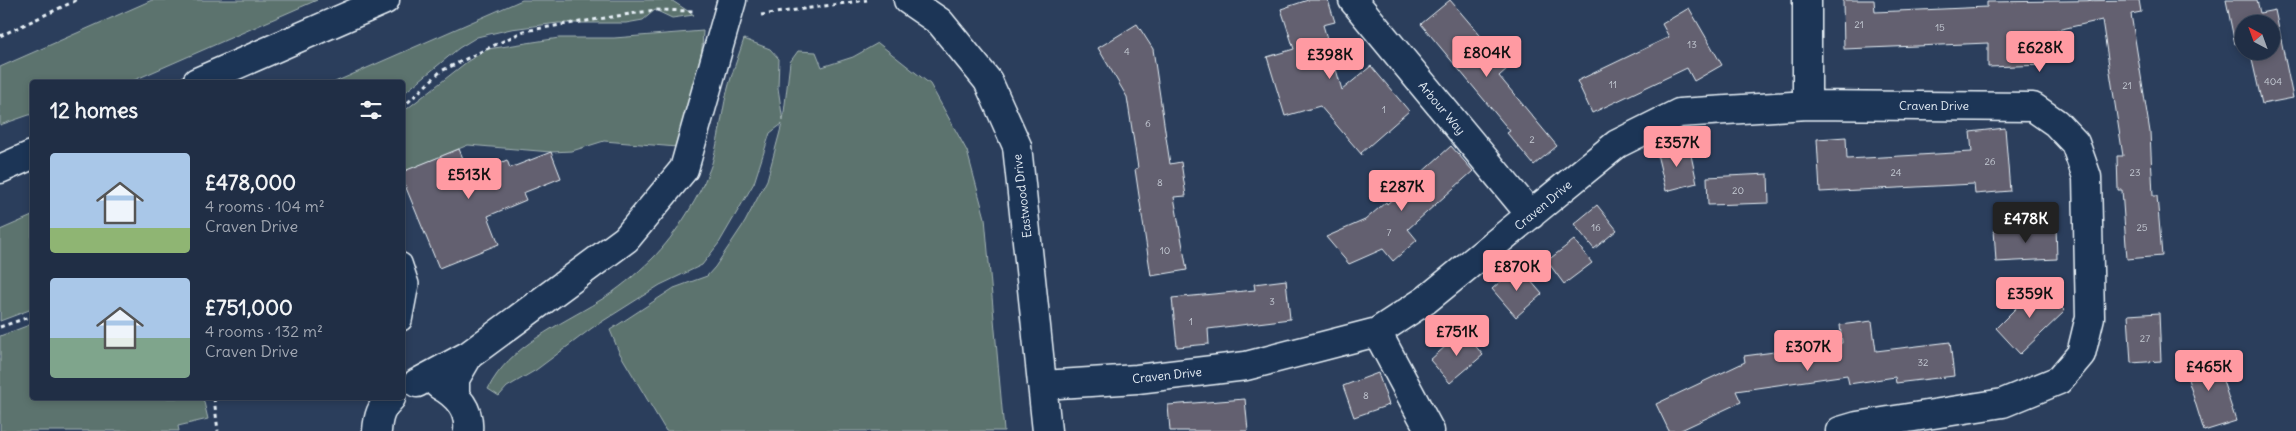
<!DOCTYPE html>
<html lang="en">
<head>
<meta charset="utf-8">
<style>
  body { margin:0; font-family:Delius,sans-serif; background:#2d3a50; color:#f1f3f6; height:100vh; display:flex; flex-direction:column; font-size:19px; white-space:nowrap }
  * { box-sizing:border-box; margin:0 }
  p { font-size:16px; color:#a2a8b3 }
  .icon { flex:none; width:28px; height:28px; fill:none; stroke:currentColor; stroke-width:2; stroke-linecap:round; stroke-linejoin:round }
  .map { position:relative; flex:1; overflow:hidden }
  .panel { position:absolute; left:30px; top:80px; width:375px; height:320px; display:flex; flex-direction:column; background:#202e45; border-radius:5px; box-shadow:0 2px 8px #0003,0 0 0 1px #3d4a5e }
  .panel>* { flex:none }
  .needle { width:32px; rotate:319deg }
  .tools { position:absolute; left:2235px; top:15px; display:grid; gap:10px }
  .tools a { display:grid; place-items:center; width:45px; height:45px; border-radius:50%; background:#202e45; box-shadow:0 2px 8px #0003,0 0 0 1px #3d4a5e; font-size:25px }
  .price { position:absolute; translate:-50% -42px; padding:0 11px; border-radius:5px; background:#ff9aa2; color:#111; font-size:16px; line-height:32px; filter:drop-shadow(0 1px 2px #0008) }
  .price::after { content:''; position:absolute; left:50%; top:30px; width:15px; height:11px; margin-left:-8px; background:inherit; clip-path:polygon(0 0,100% 0,50% 100%) }
  .price.on { background:#222; color:#fff }
  ul { padding:0; list-style:none }
  li { display:flex; align-items:center; gap:15px; height:125px; padding:0 20px }
  li span { display:grid; place-items:center; flex:none; width:140px; height:100px; border-radius:5px; color:#555 }
  li>.icon { margin-inline-start:auto }
  span .icon { width:60px; height:60px; fill:#fffc; stroke-width:1 }
  li b { font-size:21px }
  h2 { display:flex; justify-content:space-between; align-items:center; height:60px; padding:0 20px; font-size:21px }
  .map>svg:first-child { display:block }
  .green { fill:#5c736e; stroke:#a2b2b3 }
  .building { fill:#64616f; stroke:#e8f1f8 }
  .lines { fill:none; stroke-linecap:round; stroke-linejoin:round }
  .service-casing { stroke:#e8f1f8; stroke-width:22 }
  .minor-casing { stroke:#e8f1f8; stroke-width:31 }
  .tertiary-casing { stroke:#e8f1f8; stroke-width:31 }
  .path { stroke:#e8f1f8; stroke-width:3; stroke-dasharray:4 4; stroke-linecap:butt }
  .service { stroke:#1d3557; stroke-width:19 }
  .minor { stroke:#1d3557; stroke-width:28 }
  .tertiary { stroke:#1d3557; stroke-width:28 }
  .labels { text-anchor:middle; dominant-baseline:central; stroke-width:4; stroke-linejoin:round; paint-order:stroke }
  .number-label { font-size:10px; fill:#c7cdd6 }
  .street-label { font-size:12px; fill:#e8f1f8; stroke:#1d3557 }
</style>
</head>
<body>
<div class="map">
<svg width="2296" height="431" viewBox="0 0 2296 431">
  <rect width="100%" height="100%" fill="#2b3e5c"/>
  <filter id="ink" filterUnits="userSpaceOnUse"><feTurbulence type="fractalNoise" baseFrequency=".02" numOctaves="2"/><feDisplacementMap in="SourceGraphic" scale="10" xChannelSelector="R" yChannelSelector="G"/><feConvolveMatrix kernelMatrix="1 2 1 2 8 2 1 2 1" color-interpolation-filters="sRGB"/></filter>
  <g filter="url(#ink)">
    <path class="green" d="M152 0H317L130 82H32V114L0 125V67Z
      M522 0H671L694 15 672 18 655 10 643 20 626 23H558L511 29 477 37 459 48 403 94 402 82H335Z
      M703 31 702 49 690 123 677 147 604 141 572 151 551 152 468 145 403 172V112L468 61 488 49 559 38H614Z
      M744 39 770 49 779 59 778 88 783 121 790 62 798 51 816 52 822 67 853 57 878 43 930 84 967 151 985 218 1004 431H666L619 352 610 330 674 288 707 276 715 267 745 222 767 180 782 124 770 133 754 183 719 243 702 265 660 285 592 328 536 370 507 387 499 396 488 389C509 346 560 325 599 301 618 290 636 274 652 259 676 235 701 195 712 163 717 146 720 129 723 111 727 86 736 63 744 39Z
      M32 216V309L0 321V230Z
      M32 324V398H203L208 419 178 426 179 431H0V336Z"/>
    <path class="building" d="M1308 0H1328L1335 22 1323 25 1342 90 1371 66 1409 111 1361 153 1362 155 1320 106 1285 116 1267 57 1294 49 1281 9Z
      M1450 0 1508 68 1499 76 1557 146 1534 165 1507 133 1510 131 1421 24Z
      M1843 0H1874L1875 12 1987 7V2L2139 0 2141 12 2131 14 2150 132 2153 196H2157L2162 256 2127 259 2122 190H2118L2117 156H2123L2102 20 2044 33 2045 65 1988 67V43L1844 49Z
      M2226 0H2257L2260 13 2275 10 2293 98 2262 104 2250 51H2271V24H2244V42L2235 44Z
      M1689 8 1722 65 1694 81 1687 68 1592 113 1577 81 1669 37 1662 24Z
      M1137 24 1153 49 1170 164 1181 162 1186 196 1174 197 1187 270 1151 276 1135 169 1138 168 1127 97 1098 48Z
      M2005 128 2010 191 1975 194 1974 184 1820 192 1817 139 1846 137 1847 159 1972 152 1970 132Z
      M1451 146 1473 171 1408 229 1417 240 1393 261 1383 249 1349 264 1326 237 1365 220 1386 202 1387 204Z
      M1689 146 1697 183 1666 191 1657 154Z
      M459 149 470 175 507 160 510 168 551 152 561 178 523 193 526 200 488 216 499 244 439 268 402 178V172Z
      M1768 174 1769 203 1708 205 1707 177Z
      M1597 205 1617 230 1594 249 1574 224Z
      M2056 226 2057 259 1996 262 1994 229Z
      M1574 240 1592 263 1564 284 1547 261Z
      M1518 266 1542 294 1516 317 1492 289Z
      M1286 280 1290 319 1208 329 1209 344 1177 347 1172 298 1255 290 1254 284Z
      M2039 285 2065 311 2020 354 1996 328Z
      M2159 313 2161 361 2131 363 2128 315Z
      M1872 321 1876 351 1950 342 1954 376 1896 383 1895 377 1849 384 1847 375 1736 391 1741 402 1679 431H1669L1656 404 1745 362 1744 356 1842 343 1840 325Z
      M1463 331 1483 355 1450 383 1430 360Z
      M2214 353 2236 421 2204 431 2183 363Z
      M1378 373 1389 405 1354 417 1343 386Z
      M1245 399 1248 431H1170L1168 405Z"/>
    <g class="lines">
      <g class="service-casing">
        <path id="service" d="M402 263 409 284 402 321"/>
      </g>
      <g class="minor-casing">
        <path id="minor" d="M908 0 940 22 988 81 1017 146 1047 431
          M1353 0 1531 215
          M1807 0V105
          M1377 332 1430 431
          M469 355 626 239 684 169 732 0
          M417 383 469 355 455 379V395
          M439 385C457 395 470 409 468 431
          M1043 385 1137 379 1246 366 1377 332 1426 300 1617 144 1679 113 1807 105 2033 107 2056 123 2075 143 2087 177 2090 317 2081 354 2059 380 2003 403 1857 426 1840 431
          M377 431C378 417 381 407 391 398"/>
      </g>
      <g class="tertiary-casing">
        <path id="tertiary" d="M197 82 385 0
          M0 169 32 155"/>
      </g>
      <path class="path" d="M761 15 867 0
        M0 36 77 0
        M402 108 441 71 524 31 655 10 695 11
        M0 327 32 316
        M214 398 218 431"/>
      <use href="#service" class="service"/>
      <use href="#minor" class="minor"/>
      <use href="#tertiary" class="tertiary"/>
    </g>
  </g>
  <g class="labels">
    <g class="number-label">
      <text x="1859" y="24">21</text>
      <text x="1940" y="27">15</text>
      <text x="1692" y="44">13</text>
      <text x="1127" y="51">4</text>
      <text x="2273" y="81">404</text>
      <text x="1613" y="84">11</text>
      <text x="2127" y="85">21</text>
      <text x="1384" y="109">1</text>
      <text x="1148" y="123">6</text>
      <text x="1532" y="139">2</text>
      <text x="1990" y="161">26</text>
      <text x="1896" y="172">24</text>
      <text x="2135" y="172">23</text>
      <text x="1160" y="182">8</text>
      <text x="1738" y="190">20</text>
      <text x="1596" y="227">16</text>
      <text x="2142" y="227">25</text>
      <text x="1389" y="232">7</text>
      <text x="1165" y="250">10</text>
      <text x="1272" y="301">3</text>
      <text x="1191" y="321">1</text>
      <text x="2145" y="338">27</text>
      <text x="1923" y="362">32</text>
      <text x="1366" y="395">8</text>
    </g>
    <g class="street-label">
      <text x="1934" y="105">Craven Drive</text>
      <text transform="translate(1442 108) rotate(50)">Arbour Way</text>
      <text transform="translate(1022 196) rotate(-97)">Eastwood Drive</text>
      <text transform="translate(1543 205) rotate(-40)">Craven Drive</text>
      <text transform="translate(1167 375) rotate(-6)">Craven Drive</text>
    </g>
  </g>
</svg>
<div class="tools">
<a><svg class="needle" viewBox="-14 -14 28 28"><path d="M0-13l5 13h-10z" fill="#e53935"/><path d="M0 13l5-13h-10z" fill="#a2a8b3"/></svg></a>
</div>
<b class="price" style="left:2040px;top:73px">£628K</b>
<b class="price" style="left:1487px;top:78px">£804K</b>
<b class="price" style="left:1330px;top:80px">£398K</b>
<b class="price" style="left:1677px;top:168px">£357K</b>
<b class="price" style="left:469px;top:200px">£513K</b>
<b class="price" style="left:1402px;top:212px">£287K</b>
<b class="price on" style="left:2026px;top:244px">£478K</b>
<b class="price" style="left:1517px;top:292px">£870K</b>
<b class="price" style="left:2030px;top:319px">£359K</b>
<b class="price" style="left:1457px;top:357px">£751K</b>
<b class="price" style="left:1808px;top:372px">£307K</b>
<b class="price" style="left:2209px;top:392px">£465K</b>
<section class="panel">
<h2>12 homes<svg class="icon" aria-label="filters" viewBox="0 0 24 24"><path d="M4 7h16M4 17h16"/><circle cx="9" cy="7" r="2"/><circle cx="15" cy="17" r="2"/></svg></h2>
<ul>
<li><span style="background:linear-gradient(#a9c7e8 75%,#8fb573 0)"><svg class="icon" aria-label="home" viewBox="0 0 24 24"><path d="M3 11l9-7 9 7M6 9v11h12V9"/></svg></span><div><b>£478,000</b><p>4 rooms · 104 m²</p><p>Craven Drive</p></div></li>
<li><span style="background:linear-gradient(#a9c7e8 60%,#7fa58c 0)"><svg class="icon" aria-label="home" viewBox="0 0 24 24"><path d="M3 11l9-7 9 7M6 9v11h12V9"/></svg></span><div><b>£751,000</b><p>4 rooms · 132 m²</p><p>Craven Drive</p></div></li>
</ul>
</section>
</div>
</body>
</html>
